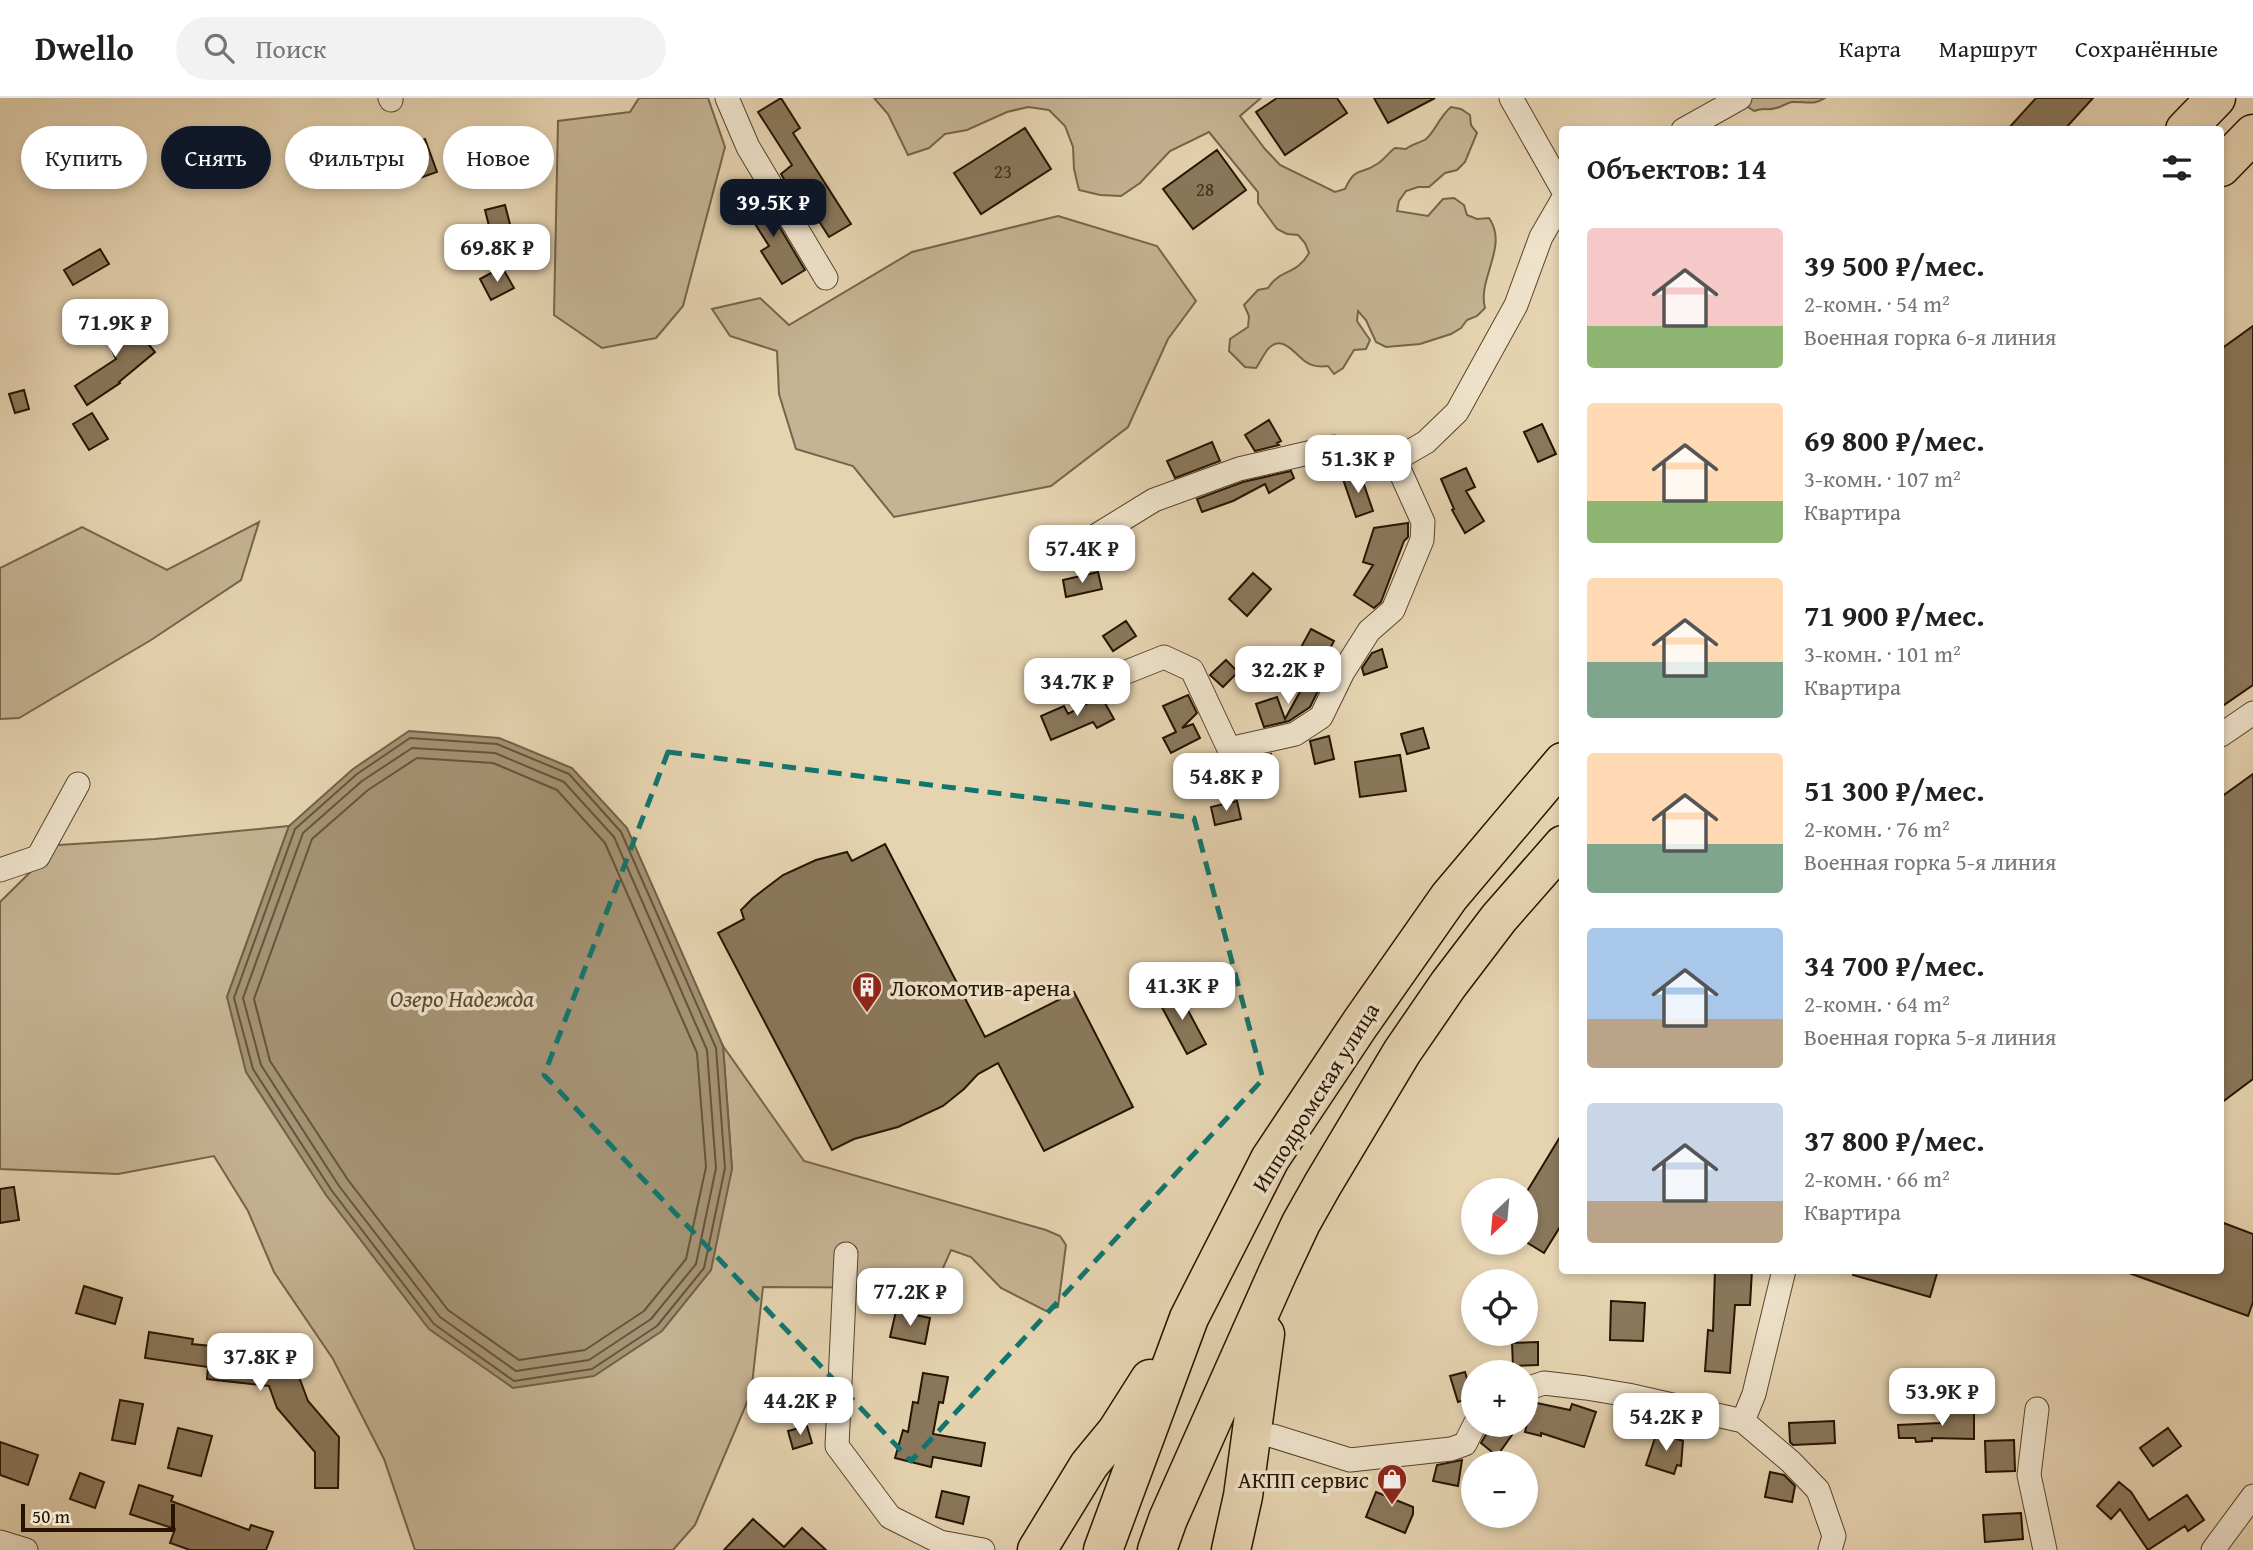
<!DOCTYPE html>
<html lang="ru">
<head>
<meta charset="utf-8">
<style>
  body { margin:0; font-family:"Gentium Book Plus",serif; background:#f2f2f2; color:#202124; height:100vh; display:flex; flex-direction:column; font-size:26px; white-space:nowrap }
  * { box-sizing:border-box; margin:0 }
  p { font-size:23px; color:#757577 }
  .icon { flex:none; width:38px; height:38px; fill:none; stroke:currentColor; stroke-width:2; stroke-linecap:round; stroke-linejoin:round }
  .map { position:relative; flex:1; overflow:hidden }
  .sheet { position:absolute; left:1559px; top:28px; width:665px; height:1148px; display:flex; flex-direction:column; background:#fff; border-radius:7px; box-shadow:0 4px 10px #0003 }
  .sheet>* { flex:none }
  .guide { position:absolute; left:21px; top:28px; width:665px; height:63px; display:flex; gap:14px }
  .needle { width:46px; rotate:206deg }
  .tools { position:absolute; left:1461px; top:1080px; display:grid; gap:14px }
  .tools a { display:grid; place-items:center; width:77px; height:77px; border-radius:50%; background:#fff; box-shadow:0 4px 10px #0003; font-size:35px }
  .scale { position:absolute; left:21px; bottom:18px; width:154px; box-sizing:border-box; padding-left:7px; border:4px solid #261400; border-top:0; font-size:19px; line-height:24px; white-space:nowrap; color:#261400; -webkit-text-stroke:5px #efe3cc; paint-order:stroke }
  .price { position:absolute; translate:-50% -60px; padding:0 16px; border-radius:14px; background:#fff; color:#222; font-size:23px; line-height:46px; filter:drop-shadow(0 2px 4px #0008) }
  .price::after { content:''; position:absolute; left:50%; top:42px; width:21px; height:16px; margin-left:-10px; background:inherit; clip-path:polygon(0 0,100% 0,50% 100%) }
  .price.on { background:#111827; color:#fff }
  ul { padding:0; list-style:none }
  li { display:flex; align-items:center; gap:21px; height:175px; padding:0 28px }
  li span { display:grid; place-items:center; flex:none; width:196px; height:140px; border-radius:7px; color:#555 }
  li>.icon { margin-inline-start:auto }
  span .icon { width:84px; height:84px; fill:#fffc; stroke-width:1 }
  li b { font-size:30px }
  h2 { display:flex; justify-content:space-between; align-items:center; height:84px; padding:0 28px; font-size:30px }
  .tag { padding:0 24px; border-radius:32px; background:#fff; box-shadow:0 4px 10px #0003; font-size:24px; line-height:63px }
  .tag.on { background:#111827; color:#fff }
  header { display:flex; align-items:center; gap:42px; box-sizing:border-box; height:98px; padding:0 35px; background:#fff; border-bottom:2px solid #e0e0e0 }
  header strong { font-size:33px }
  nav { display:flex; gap:38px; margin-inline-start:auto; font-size:24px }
  .search { width:490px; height:63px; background:#f2f2f2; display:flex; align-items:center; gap:18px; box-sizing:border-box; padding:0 24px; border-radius:38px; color:#757577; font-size:26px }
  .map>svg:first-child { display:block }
  .green { fill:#c5b393; stroke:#76644a; stroke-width:2 }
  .water { fill:#a59375; stroke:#726046; stroke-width:2 }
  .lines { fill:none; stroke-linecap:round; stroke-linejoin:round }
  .shore { stroke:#66543a; stroke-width:2 }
  .building { fill:#8a785c; stroke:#261400; stroke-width:2 }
  .street-casing { stroke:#56442c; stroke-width:25 }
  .highway-casing { stroke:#261400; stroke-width:41 }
  .street { stroke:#efe3cc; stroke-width:23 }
  .highway { stroke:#e6d4b1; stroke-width:38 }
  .marked { fill:none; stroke:#0f766e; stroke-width:5; stroke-dasharray:14 9; stroke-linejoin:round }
  .labels { text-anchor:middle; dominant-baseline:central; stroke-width:7; stroke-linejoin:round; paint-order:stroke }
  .number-label { font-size:19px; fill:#3f2d17 }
  .poi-label { font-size:23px; fill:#261400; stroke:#efe3cc; text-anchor:start }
  .street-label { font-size:23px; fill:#261400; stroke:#efe3cc }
  .water-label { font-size:24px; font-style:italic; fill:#59472f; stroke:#efe3cc }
</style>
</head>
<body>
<header>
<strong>Dwello</strong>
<div class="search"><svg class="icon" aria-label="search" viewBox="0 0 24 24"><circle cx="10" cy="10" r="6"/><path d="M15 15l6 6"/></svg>Поиск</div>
<nav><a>Карта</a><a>Маршрут</a><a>Сохранённые</a></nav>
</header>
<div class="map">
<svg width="2253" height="1452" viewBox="0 0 2253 1452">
  <rect width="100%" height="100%" fill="#e6d4b1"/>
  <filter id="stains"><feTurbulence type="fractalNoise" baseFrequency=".00286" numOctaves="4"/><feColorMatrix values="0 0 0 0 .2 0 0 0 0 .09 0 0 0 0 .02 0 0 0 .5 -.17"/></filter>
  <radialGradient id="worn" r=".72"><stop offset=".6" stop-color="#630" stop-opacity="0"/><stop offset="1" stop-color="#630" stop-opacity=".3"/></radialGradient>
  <path class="green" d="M639 0H708L725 49 683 208 656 240 602 250 554 217 558 23 630 14Z
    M874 0H1261L1240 18 1265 51 1280 67 1335 94 1345 91C1356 67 1360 78 1377 66 1384 62 1388 55 1395 50L1406 51C1412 46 1420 45 1426 41 1435 34 1439 19 1451 9L1461 11 1470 17 1471 27 1477 35 1465 64 1457 72 1445 75 1429 89H1418L1406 93 1399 103 1397 113 1428 118 1443 101 1454 100 1464 107 1467 117 1477 121 1489 120C1509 148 1477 181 1485 210L1477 218 1467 222 1461 230 1451 236 1420 246 1386 249 1376 244 1366 222 1358 213 1357 223 1370 242 1366 251 1354 252 1343 270 1334 276 1328 268C1320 269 1313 269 1306 264 1295 257 1283 235 1268 251 1264 256 1260 264 1256 270L1245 269 1229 253 1230 241 1248 229 1249 218 1244 207 1258 192 1268 190C1280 171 1297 177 1309 155L1305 145 1298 137 1287 136 1277 131 1258 105V94L1209 34 1170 53 1140 85 1121 98 1100 97 1079 92 1074 71 1073 49 1065 28 1049 12 1028 9 1007 14 967 32 945 36 929 50 908 57 888 16Z
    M1742 0H1825C1813 8 1805 3 1792 4 1786 5 1782 9 1776 10 1768 13 1765 9 1754 13L1745 7Z
    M1058 118 1157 148 1196 203 1168 241 1128 329 1051 388 894 419 853 368 796 351 779 296 777 253 730 238 712 211 760 200 789 227 912 154Z
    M259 424 241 482 151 542 19 620 0 621V470L82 429 167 472Z
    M289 728 227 899 732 1071 723 948 804 1063 1046 1132 1060 1138 1066 1147 1058 1209 1046 1213 1001 1190 971 1159 951 1152 943 1170 930 1190 763 1189 751 1295 695 1427 673 1452H415L384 1361 333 1261 274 1174 248 1113 214 1058 118 1076 0 1071V804L58 747 155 741Z"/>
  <path class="water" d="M409 633 499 640 572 670 627 730 723 948 732 1071 711 1172 662 1233 594 1278 513 1290 429 1231 326 1097 246 974 227 899 289 728 353 671Z"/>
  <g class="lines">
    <path class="shore" d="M410 640 497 646 569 676 621 734 716 950 725 1070 704 1170 657 1228 592 1271 514 1283 434 1226 332 1093 253 971 234 900 295 731 357 676Z
      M412 650 495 655 564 684 614 739 707 952 716 1070 696 1166 651 1221 589 1262 516 1273 440 1219 339 1088 261 967 243 900 303 735 362 683Z
      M417 660 493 665 557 692 605 745 697 955 706 1069 686 1161 644 1213 585 1252 519 1262 448 1212 348 1082 270 963 254 901 312 741 368 692Z"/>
  </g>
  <path class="building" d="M781 0 800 30 793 35 851 126 829 139 810 109 803 113 781 76 792 67 758 14Z
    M1277 0H1337L1347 15 1285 57 1256 14Z
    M1374 0H1435L1388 25Z
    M2036 0H2093L2064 32H2007Z
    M1025 30 1051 71 981 116 954 75Z
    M425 41 437 74 414 82 402 50Z
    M1217 52 1246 92 1193 131 1163 91Z
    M757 91 805 172 782 186 761 153 769 148 740 102Z
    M505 107 512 134 492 140 485 112Z
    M100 151 109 166 73 187 64 172Z
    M502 169 514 190 491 202 480 181Z
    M119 214 131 243 140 236 155 254 119 284 120 285 87 307 75 288 116 261 99 223Z
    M2253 228V587L2221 609V251Z
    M24 292 29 311 15 315 9 296Z
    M92 315 108 341 89 352 73 326Z
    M1269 322 1281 343 1277 345 1279 347 1255 353 1245 337Z
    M1542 326 1556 356 1538 364 1524 334Z
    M1212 344 1220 363 1175 380 1167 363Z
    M1466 370 1475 389 1466 393 1484 423 1465 435 1452 412 1454 411 1441 381Z
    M1291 373 1294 380 1269 395 1265 386 1233 403 1202 414 1197 401 1243 384Z
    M1360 375 1373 413 1356 419 1343 381Z
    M1408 425V439L1404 443 1381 504 1374 510 1354 497 1373 467 1363 464 1374 430Z
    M1098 474 1102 491 1066 499 1063 482Z
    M1253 475 1271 491 1247 518 1229 501Z
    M1126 523 1136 538 1113 553 1103 538Z
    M1311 531 1334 543 1323 564 1300 551Z
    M1382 551 1387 569 1364 577 1362 570 1372 555Z
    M1226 562 1238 574 1223 589 1210 577Z
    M1307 581 1320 589 1310 609 1289 623 1264 629 1256 606 1277 599 1285 621Z
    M1188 597 1197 615 1182 630 1193 626 1200 640 1171 655 1163 640 1176 634 1163 608Z
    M1101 598 1114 621 1097 630 1093 624 1051 642 1041 618 1064 608 1068 616Z
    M1423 630 1429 650 1407 656 1401 636Z
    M1329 638 1334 661 1315 666 1310 643Z
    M1271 656 1274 665 1248 674 1244 662Z
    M1400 657 1406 693 1360 699 1355 664Z
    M2253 676V981L2221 1005V699Z
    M1237 703 1241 721 1215 727 1211 709Z
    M885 746 985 939 1074 894 1133 1009 1044 1053 998 965 978 976 964 991 943 1008 898 1029 854 1041 832 1052 718 835 744 821 741 812 753 800 783 777 816 762 847 754 852 763Z
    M1177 892 1206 946 1187 956 1158 902Z
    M1563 1034V1124L1544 1155 1526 1144V1095Z
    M14 1089 19 1122 0 1125V1091Z
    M2221 1124 2253 1136V1204L2248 1218 2129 1175V1172H2221Z
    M1715 1172H1752L1750 1207H1735L1730 1275 1705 1273 1708 1232 1713 1233Z
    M1853 1172H1938L1930 1199 1853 1177Z
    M84 1188 122 1200 115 1226 76 1215Z
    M1611 1203 1645 1205 1643 1243 1610 1242Z
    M896 1213 930 1220 925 1246 890 1239Z
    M149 1234 193 1241 192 1246 252 1252 249 1279 293 1263 308 1303 339 1339 338 1390H315V1354L277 1310 269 1288 207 1281 208 1269 145 1260Z
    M1538 1244V1267L1513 1268 1512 1245Z
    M1465 1274 1473 1299 1458 1304 1450 1278Z
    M923 1275 948 1279 943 1305 939 1304 933 1336 985 1345 981 1368 933 1359 931 1369 895 1360 903 1332 908 1334 913 1304 918 1305Z
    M120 1302 143 1306 135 1346 112 1342Z
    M1532 1304 1570 1312 1572 1306 1596 1314 1584 1349 1541 1335V1338L1525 1334Z
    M1941 1313 1974 1314V1341L1932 1340V1343L1916 1344 1915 1340H1899L1898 1327 1940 1325Z
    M1834 1323 1835 1345 1793 1347 1790 1344 1789 1325Z
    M1492 1326H1498L1512 1337 1497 1358 1481 1345Z
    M807 1328 812 1345 793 1351 788 1333Z
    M178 1330 212 1338 201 1378 168 1370Z
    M2168 1330 2181 1348 2153 1368 2140 1350Z
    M1657 1334 1683 1343 1681 1368 1677 1367 1674 1376 1646 1367Z
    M2014 1342 2015 1373 1986 1374 1985 1343Z
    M0 1344 38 1357 28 1387 0 1377Z
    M1462 1362 1458 1388 1433 1383 1437 1367Z
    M1770 1374 1784 1377 1795 1388 1792 1404 1765 1399Z
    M80 1375 104 1384 95 1410 70 1401Z
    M2119 1384 2131 1394 2149 1422 2187 1397 2204 1422 2188 1433 2185 1428 2148 1452 2120 1411 2111 1421 2097 1408Z
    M139 1387 173 1398 171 1403 249 1432 251 1427 273 1434 266 1452H190L170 1445 175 1431 130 1416Z
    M942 1393 969 1399 963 1426 936 1419Z
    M1376 1394 1413 1409V1416L1405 1435 1366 1419Z
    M2021 1415 2023 1441 1985 1444 1983 1417Z
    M753 1421 784 1449 802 1430 826 1452H724Z"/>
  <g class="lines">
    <g class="street-casing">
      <path id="street" d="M390 0 391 2
        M727 0 748 49 826 180
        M1511 0 1563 92
        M1683 32 1740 0
        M1089 442 1154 402 1239 371 1334 349 1351 361 1395 362 1426 344 1457 314 1516 207 1541 139 1563 101
        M1104 583 1164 559 1192 572 1229 651 1295 636 1321 619 1343 574 1369 533 1393 512 1422 442 1423 424 1395 362
        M2221 637 2253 615
        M0 772 38 759 78 686
        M846 1156 837 1348 890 1419 940 1444 983 1452
        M1526 1291 1544 1285 1586 1290 1628 1297 1743 1323 1791 1364 1818 1392 1834 1438 1830 1452
        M2037 1311 2029 1377 2045 1452
        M1743 1323 1754 1296 1784 1172
        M1273 1338 1350 1362 1451 1351 1465 1346 1475 1326
        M0 1444 26 1452
        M2213 1452 2253 1398"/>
    </g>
    <g class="highway-casing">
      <path id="highway" d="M2185 32 2216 0
        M2221 69 2253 36
        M1037 1452 1089 1367 1117 1333 1150 1281
        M1103 1452 1189 1220 1270 1061 1360 926 1449 799 1563 664
        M1157 1452 1168 1421 1278 1174 1301 1125 1323 1086 1402 954 1448 887 1499 820 1563 747
        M1231 1452 1243 1398 1265 1236"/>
    </g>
    <use href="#street" class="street"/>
    <use href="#highway" class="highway"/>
  </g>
  <path class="marked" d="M668 654 1194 720 1263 981 911 1363 544 977Z"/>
  <defs>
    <g id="building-pin" transform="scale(1.575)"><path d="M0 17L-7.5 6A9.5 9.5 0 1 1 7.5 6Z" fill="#8f2418" stroke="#efe3cc"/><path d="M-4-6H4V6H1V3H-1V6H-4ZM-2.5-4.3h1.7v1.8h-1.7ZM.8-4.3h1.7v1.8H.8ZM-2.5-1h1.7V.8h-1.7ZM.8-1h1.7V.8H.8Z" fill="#fff"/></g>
    <g id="shop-pin" transform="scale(1.575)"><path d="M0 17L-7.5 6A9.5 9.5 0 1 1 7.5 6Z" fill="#8f2418" stroke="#efe3cc"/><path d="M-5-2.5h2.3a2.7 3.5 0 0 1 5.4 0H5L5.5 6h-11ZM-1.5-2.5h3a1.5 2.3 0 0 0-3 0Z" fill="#fff"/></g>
  </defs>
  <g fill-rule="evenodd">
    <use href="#building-pin" x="867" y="889"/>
    <use href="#shop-pin" x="1392" y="1381"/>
  </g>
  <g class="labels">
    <g class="number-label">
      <text x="1003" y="73">23</text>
      <text x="1205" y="91">28</text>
    </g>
    <g class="poi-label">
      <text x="890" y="889">Локомотив-арена</text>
      <text x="1369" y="1381" text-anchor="end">АКПП сервис</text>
    </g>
    <g class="street-label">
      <text transform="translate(1315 999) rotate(-58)">Ипподромская улица</text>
    </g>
    <g class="water-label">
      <text x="462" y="900">Озеро Надежда</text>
    </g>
  </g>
  <rect width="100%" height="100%" filter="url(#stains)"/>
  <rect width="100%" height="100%" fill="url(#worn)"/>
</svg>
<div class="tools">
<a><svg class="needle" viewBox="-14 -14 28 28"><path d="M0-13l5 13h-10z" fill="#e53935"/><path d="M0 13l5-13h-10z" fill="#757577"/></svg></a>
<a><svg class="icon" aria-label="locate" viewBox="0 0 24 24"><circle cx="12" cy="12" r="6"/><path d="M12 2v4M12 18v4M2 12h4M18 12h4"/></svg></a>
<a>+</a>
<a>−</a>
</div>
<div class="scale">50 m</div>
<b class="price on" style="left:773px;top:141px">39.5K ₽</b>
<b class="price" style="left:497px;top:186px">69.8K ₽</b>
<b class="price" style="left:115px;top:261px">71.9K ₽</b>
<b class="price" style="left:1358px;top:397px">51.3K ₽</b>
<b class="price" style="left:1082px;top:487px">57.4K ₽</b>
<b class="price" style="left:1288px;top:608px">32.2K ₽</b>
<b class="price" style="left:1077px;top:620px">34.7K ₽</b>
<b class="price" style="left:1226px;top:715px">54.8K ₽</b>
<b class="price" style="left:1182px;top:924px">41.3K ₽</b>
<b class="price" style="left:910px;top:1230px">77.2K ₽</b>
<b class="price" style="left:260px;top:1295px">37.8K ₽</b>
<b class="price" style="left:1942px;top:1330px">53.9K ₽</b>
<b class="price" style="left:800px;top:1339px">44.2K ₽</b>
<b class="price" style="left:1666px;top:1355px">54.2K ₽</b>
<div class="guide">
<a class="tag">Купить</a>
<a class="tag on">Снять</a>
<a class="tag">Фильтры</a>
<a class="tag">Новое</a>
</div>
<section class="sheet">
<h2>Объектов: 14<svg class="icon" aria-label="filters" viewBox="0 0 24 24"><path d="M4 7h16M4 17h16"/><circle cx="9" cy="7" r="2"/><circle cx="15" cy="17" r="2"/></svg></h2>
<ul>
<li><span style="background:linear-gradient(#f6c9c9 70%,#8fb573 0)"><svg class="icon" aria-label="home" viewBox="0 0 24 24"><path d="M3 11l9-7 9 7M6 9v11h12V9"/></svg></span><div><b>39 500 ₽/мес.</b><p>2-комн. · 54 m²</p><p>Военная горка 6-я линия</p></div></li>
<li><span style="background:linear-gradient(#ffd9b3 70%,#8fb573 0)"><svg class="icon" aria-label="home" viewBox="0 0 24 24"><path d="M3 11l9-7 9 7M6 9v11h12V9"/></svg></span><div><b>69 800 ₽/мес.</b><p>3-комн. · 107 m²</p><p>Квартира</p></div></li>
<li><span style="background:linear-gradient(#ffd9b3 60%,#7fa58c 0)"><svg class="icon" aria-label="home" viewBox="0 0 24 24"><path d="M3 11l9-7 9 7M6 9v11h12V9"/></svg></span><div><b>71 900 ₽/мес.</b><p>3-комн. · 101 m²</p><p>Квартира</p></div></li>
<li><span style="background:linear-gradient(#ffd9b3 65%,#7fa58c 0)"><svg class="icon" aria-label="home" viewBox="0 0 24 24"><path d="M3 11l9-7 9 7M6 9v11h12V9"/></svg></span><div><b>51 300 ₽/мес.</b><p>2-комн. · 76 m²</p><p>Военная горка 5-я линия</p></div></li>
<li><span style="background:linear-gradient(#a9c7e8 65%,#b9a48a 0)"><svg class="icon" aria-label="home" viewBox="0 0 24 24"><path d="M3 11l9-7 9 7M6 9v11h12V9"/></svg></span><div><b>34 700 ₽/мес.</b><p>2-комн. · 64 m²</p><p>Военная горка 5-я линия</p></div></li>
<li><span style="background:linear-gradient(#c9d6e8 70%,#b9a48a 0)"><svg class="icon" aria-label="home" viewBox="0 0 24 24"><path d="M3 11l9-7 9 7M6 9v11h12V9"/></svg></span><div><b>37 800 ₽/мес.</b><p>2-комн. · 66 m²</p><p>Квартира</p></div></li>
</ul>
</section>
</div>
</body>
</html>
